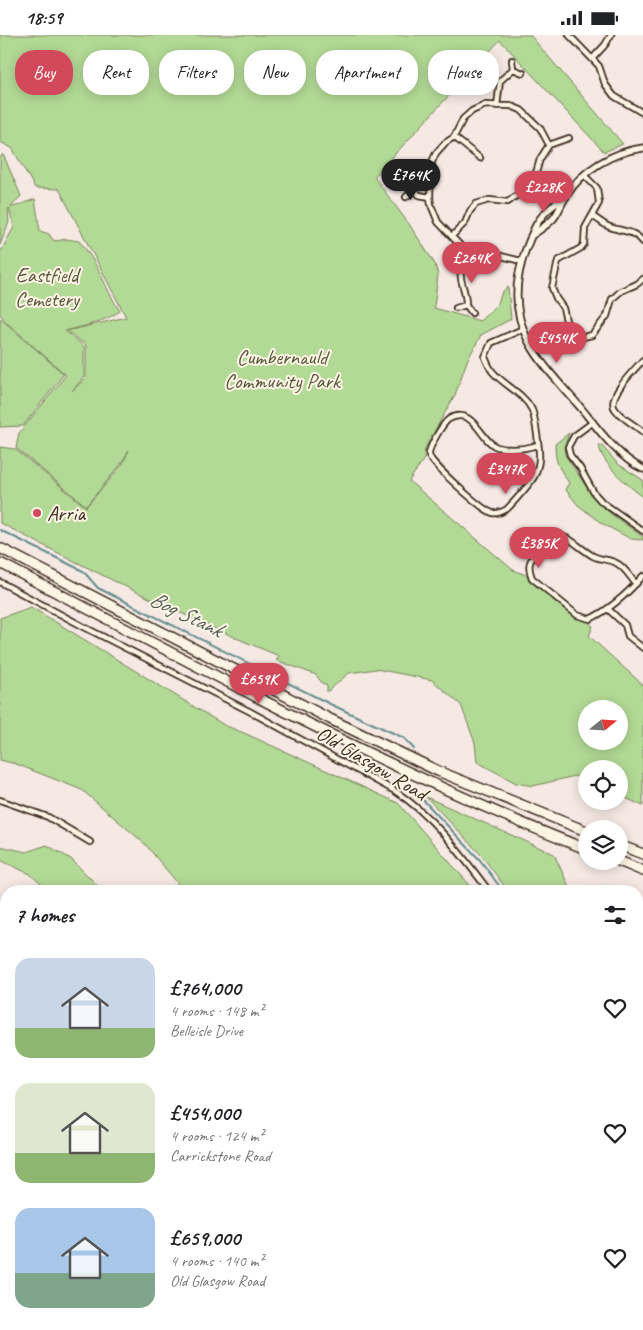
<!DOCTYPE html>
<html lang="en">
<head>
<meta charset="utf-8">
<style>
  body { margin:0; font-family:Caveat,sans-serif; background:#f2f2f2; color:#202124; height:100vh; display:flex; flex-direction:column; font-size:19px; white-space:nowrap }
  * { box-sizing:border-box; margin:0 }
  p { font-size:16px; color:#757577 }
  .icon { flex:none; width:28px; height:28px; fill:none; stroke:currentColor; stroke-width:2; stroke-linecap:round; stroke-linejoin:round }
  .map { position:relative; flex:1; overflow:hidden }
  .details { position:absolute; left:0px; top:850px; width:644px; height:445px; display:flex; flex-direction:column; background:#fff; border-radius:20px 20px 0 0; box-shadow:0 2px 12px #0003 }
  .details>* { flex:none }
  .guide { position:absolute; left:15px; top:15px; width:614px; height:45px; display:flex; gap:10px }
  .needle { width:32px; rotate:72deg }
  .tools { position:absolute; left:578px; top:665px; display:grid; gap:10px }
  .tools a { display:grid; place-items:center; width:50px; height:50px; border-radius:50%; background:#fff; box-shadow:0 2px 12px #0003; font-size:25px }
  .price { position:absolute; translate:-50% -42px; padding:0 11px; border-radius:18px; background:#d1495b; color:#fff; font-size:16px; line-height:32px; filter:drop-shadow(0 1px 2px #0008) }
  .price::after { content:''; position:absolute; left:50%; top:30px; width:15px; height:11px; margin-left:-8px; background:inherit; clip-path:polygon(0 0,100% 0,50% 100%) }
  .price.on { background:#222; color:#fff }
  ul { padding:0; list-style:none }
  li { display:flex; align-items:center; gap:15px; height:125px; padding:0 15px }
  li span { display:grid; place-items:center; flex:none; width:140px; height:100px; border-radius:15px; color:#555 }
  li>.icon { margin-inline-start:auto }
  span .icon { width:60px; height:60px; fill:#fffc; stroke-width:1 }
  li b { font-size:21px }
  h2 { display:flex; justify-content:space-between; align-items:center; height:60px; padding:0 15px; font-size:21px }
  .pill { padding:0 18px; border-radius:20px; background:#fff; box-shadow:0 2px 12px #0003; font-size:18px; line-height:45px }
  .pill.on { background:#d1495b; color:#fff }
  .status { display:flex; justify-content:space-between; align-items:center; height:35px; padding:0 25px; background:#fff; direction:ltr }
  .status svg { height:14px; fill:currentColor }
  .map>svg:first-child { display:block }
  .built { fill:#efdbe3 }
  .green { fill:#b2d995; stroke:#76825a; fill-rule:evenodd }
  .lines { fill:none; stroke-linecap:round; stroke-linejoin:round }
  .stream { stroke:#638c8d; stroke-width:2 }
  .minor-casing { stroke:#3b2a1e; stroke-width:8 }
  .tertiary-casing { stroke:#3b2a1e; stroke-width:9 }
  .primary-casing { stroke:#3b2a1e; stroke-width:11 }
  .motorway-casing { stroke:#3b2a1e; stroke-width:12 }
  .minor { stroke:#fcf5e5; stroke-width:4.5 }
  .tertiary { stroke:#fcf5e5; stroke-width:5.5 }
  .primary { stroke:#fcf5e5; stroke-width:8 }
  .motorway { stroke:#fcf5e5; stroke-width:9 }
  .poi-dot { fill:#d1495b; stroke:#fcf5e5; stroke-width:2 }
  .labels { text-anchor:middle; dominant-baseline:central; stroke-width:4; stroke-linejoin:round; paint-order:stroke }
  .park-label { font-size:21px; fill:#59563c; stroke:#fcf5e5 }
  .poi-label { font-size:21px; fill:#3b2a1e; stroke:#fcf5e5; text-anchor:start }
  .street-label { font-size:21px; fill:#3b2a1e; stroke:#fcf5e5 }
  .water-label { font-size:22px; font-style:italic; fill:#4f5b56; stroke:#fcf5e5 }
</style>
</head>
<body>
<div class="status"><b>18:59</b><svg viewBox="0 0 49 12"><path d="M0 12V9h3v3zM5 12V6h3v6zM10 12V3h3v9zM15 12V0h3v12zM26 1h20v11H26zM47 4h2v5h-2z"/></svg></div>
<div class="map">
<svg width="643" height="1295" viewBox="0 0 643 1295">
  <rect width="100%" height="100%" fill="#f6e9e4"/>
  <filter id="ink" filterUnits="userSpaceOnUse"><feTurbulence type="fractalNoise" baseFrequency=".02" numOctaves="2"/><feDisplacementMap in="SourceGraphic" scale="10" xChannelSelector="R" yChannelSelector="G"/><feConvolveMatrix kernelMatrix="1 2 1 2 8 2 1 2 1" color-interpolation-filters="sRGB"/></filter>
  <g filter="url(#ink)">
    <path class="built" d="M0 1155 6 1158V1289H31L33 1295H0Z"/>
    <path class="green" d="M0 0H530L623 109 604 117 500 5 374 142 409 189 435 229 438 240 434 273 480 286 498 268 502 257 508 252 511 284 481 300 467 326 455 360 425 413 424 424 409 446 513 535 526 540 577 583 586 585 593 591 589 601 643 650V771L619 760V734H586V746L575 741 533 751 516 748 477 727 475 708 461 670 432 645 376 634 349 638 327 657V651L322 648 316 640 276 625 279 621C183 582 91 535 0 488V412L15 414 86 472 122 430 129 415 121 429 86 471 16 413 19 398 66 340 5 286 0 279V218L14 192 9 173 8 174 9 187 0 210V123L3 119 21 161 10 173 35 164 40 196 49 199 53 205 56 206 66 204 79 206C98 226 105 254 120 276 104 287 84 291 65 296L84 311V342L72 356 86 343V310L67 296 126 282 59 154 35 153 12 113 0 107ZM586 674H619V706H586Z
      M0 283 64 339 23 391 0 392Z
      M569 398 564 412 565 420 592 460 610 478 643 502V505L631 504 601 488 578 470 565 454 569 448C559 432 555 429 555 409Z
      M599 410H601L618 429 643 445V462C629 451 601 429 599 410Z
      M31 572 224 690 244 698 398 768 475 856H184L145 809 82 755 16 729 0 725V583Z
      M426 762 554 819 571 856H508L482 821Z
      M47 810 71 824 103 856H49L30 839 0 825V811L26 817Z
      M638 1203 643 1207V1295H508L504 1289H638Z"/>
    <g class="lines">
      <path class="stream" d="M0 495 83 536 98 553 330 669 404 703 414 714
        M408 749 480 825 503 856
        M638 1035 643 1041"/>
      <g class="minor-casing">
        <path id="minor" d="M569 0 599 31 605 49 614 61 643 78
          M592 24 605 10 611 0
          M513 34 523 38
          M497 71 500 46 513 34 512 25
          M454 102 480 123
          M549 110 569 103
          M584 140 597 153 599 168 585 193 584 209 581 213 558 226 552 253 556 263 563 273 568 294 578 303 592 300 607 281 612 264 621 256 637 249 643 244
          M407 146 419 160 430 162
          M406 162 414 155
          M592 181C598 184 604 190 610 192 623 197 634 195 643 207
          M452 201 465 188 470 176 476 169 489 165 508 167 529 151 536 138 540 124 549 110 540 93 521 75 511 71 485 70 472 76 463 84 454 102 445 108 436 118 432 127 431 136 430 162 431 170 438 187 475 226 482 227 497 220 521 226
          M469 220C452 244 466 246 466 270L472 278
          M456 273 466 270
          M523 294 491 308 485 322C487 327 489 332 492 336 503 350 524 358 532 375 535 382 540 416 539 424 539 429 536 438 534 442 530 449 513 468 507 474 504 476 497 479 493 478 483 476 431 429 429 420 428 413 443 388 449 384 474 370 481 407 497 412 511 416 524 414 538 410
          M643 325C635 334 606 362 615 374 622 384 634 389 643 397
          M593 387 574 401 568 412 570 420 580 433 594 458 602 467 643 496
          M0 547 88 594 249 676 395 756C434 782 461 819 489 856
          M636 549C631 543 625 533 618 529 611 524 600 525 593 521 569 507 565 489 538 516 529 526 527 530 532 543L577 580 590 584C611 574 628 558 643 541
          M608 574 625 590 628 601 643 613
          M0 765 48 782 90 807
          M0 873 6 876
          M0 982 6 986
          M638 1046 643 1053
          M0 1123 6 1127
          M638 1151 643 1145
          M638 1168 643 1172
          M0 1203 6 1206
          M438 1289 443 1295"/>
      </g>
      <g class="tertiary-casing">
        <path id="tertiary" d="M566 162C558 167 551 171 545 178 537 186 534 194 530 204 515 238 511 274 529 307 542 331 563 352 581 373 598 394 619 423 643 434
          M531 201C538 196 546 191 553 184 559 177 561 169 566 161 583 134 613 117 643 113
          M0 934 6 938
          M313 1289V1295"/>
      </g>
      <g class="primary-casing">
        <path id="primary" d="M0 1264 6 1266
          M0 1270 6 1273
          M0 1280 6 1283
          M0 1289 9 1295
          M17 1289 29 1295
          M43 1289 56 1295
          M164 1289 177 1295
          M115 1295 129 1289
          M139 1295H150"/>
      </g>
      <g class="motorway-casing">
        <path id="motorway" d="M0 513 330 684 438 736 586 796
          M0 528C193 628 384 735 586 814
          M619 810 643 819
          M619 826 643 836"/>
      </g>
      <use href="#minor" class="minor"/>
      <use href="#tertiary" class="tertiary"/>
      <use href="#primary" class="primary"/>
      <use href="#motorway" class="motorway"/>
    </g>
  </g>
  <circle class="poi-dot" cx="37" cy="478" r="5"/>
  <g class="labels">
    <g class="park-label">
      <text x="47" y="240">Eastfield<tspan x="47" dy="24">Cemetery</tspan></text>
      <text x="282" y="322">Cumbernauld<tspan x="282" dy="24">Community Park</tspan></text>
    </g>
    <g class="poi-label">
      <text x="47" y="478">Arria</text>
    </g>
    <g class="street-label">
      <text transform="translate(372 728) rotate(31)">Old Glasgow Road</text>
    </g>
    <g class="water-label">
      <text transform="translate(186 579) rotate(26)">Bog Stank</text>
    </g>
  </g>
</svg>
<div class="tools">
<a><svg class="needle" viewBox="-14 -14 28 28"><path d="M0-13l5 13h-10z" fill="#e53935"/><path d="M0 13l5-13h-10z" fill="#757577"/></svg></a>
<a><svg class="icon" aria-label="locate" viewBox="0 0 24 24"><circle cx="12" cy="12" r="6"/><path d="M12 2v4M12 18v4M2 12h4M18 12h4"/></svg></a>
<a><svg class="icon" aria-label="layers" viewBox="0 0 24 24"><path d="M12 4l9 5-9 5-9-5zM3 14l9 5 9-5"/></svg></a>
</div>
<b class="price on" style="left:411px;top:166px">£764K</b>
<b class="price" style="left:544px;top:178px">£228K</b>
<b class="price" style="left:472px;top:249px">£264K</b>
<b class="price" style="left:557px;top:329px">£454K</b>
<b class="price" style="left:506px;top:460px">£347K</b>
<b class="price" style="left:539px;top:534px">£385K</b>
<b class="price" style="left:259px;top:670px">£659K</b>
<div class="guide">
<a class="pill on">Buy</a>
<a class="pill">Rent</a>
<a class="pill">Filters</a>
<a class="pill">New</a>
<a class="pill">Apartment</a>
<a class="pill">House</a>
</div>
<section class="details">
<h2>7 homes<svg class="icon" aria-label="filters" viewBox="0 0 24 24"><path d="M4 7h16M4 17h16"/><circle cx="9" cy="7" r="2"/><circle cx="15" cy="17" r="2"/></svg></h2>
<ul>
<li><span style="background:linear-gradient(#c9d6e8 70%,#8fb573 0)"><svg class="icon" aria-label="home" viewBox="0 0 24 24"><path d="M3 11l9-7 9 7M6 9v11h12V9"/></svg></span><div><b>£764,000</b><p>4 rooms · 148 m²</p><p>Belleisle Drive</p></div><svg class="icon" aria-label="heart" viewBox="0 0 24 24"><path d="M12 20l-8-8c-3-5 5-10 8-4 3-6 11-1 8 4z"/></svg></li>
<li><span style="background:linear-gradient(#dfe7d0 70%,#8fb573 0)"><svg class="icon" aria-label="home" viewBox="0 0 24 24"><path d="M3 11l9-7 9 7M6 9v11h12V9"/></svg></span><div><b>£454,000</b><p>4 rooms · 124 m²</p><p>Carrickstone Road</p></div><svg class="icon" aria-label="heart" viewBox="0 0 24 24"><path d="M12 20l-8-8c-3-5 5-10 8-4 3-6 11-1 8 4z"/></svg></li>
<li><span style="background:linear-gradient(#a9c7e8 65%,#7fa58c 0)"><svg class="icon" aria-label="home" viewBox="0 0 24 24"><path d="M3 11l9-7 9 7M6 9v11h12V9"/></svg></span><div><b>£659,000</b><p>4 rooms · 140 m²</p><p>Old Glasgow Road</p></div><svg class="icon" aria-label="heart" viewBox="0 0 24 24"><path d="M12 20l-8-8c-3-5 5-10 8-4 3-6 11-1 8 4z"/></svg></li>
</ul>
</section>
</div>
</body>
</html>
